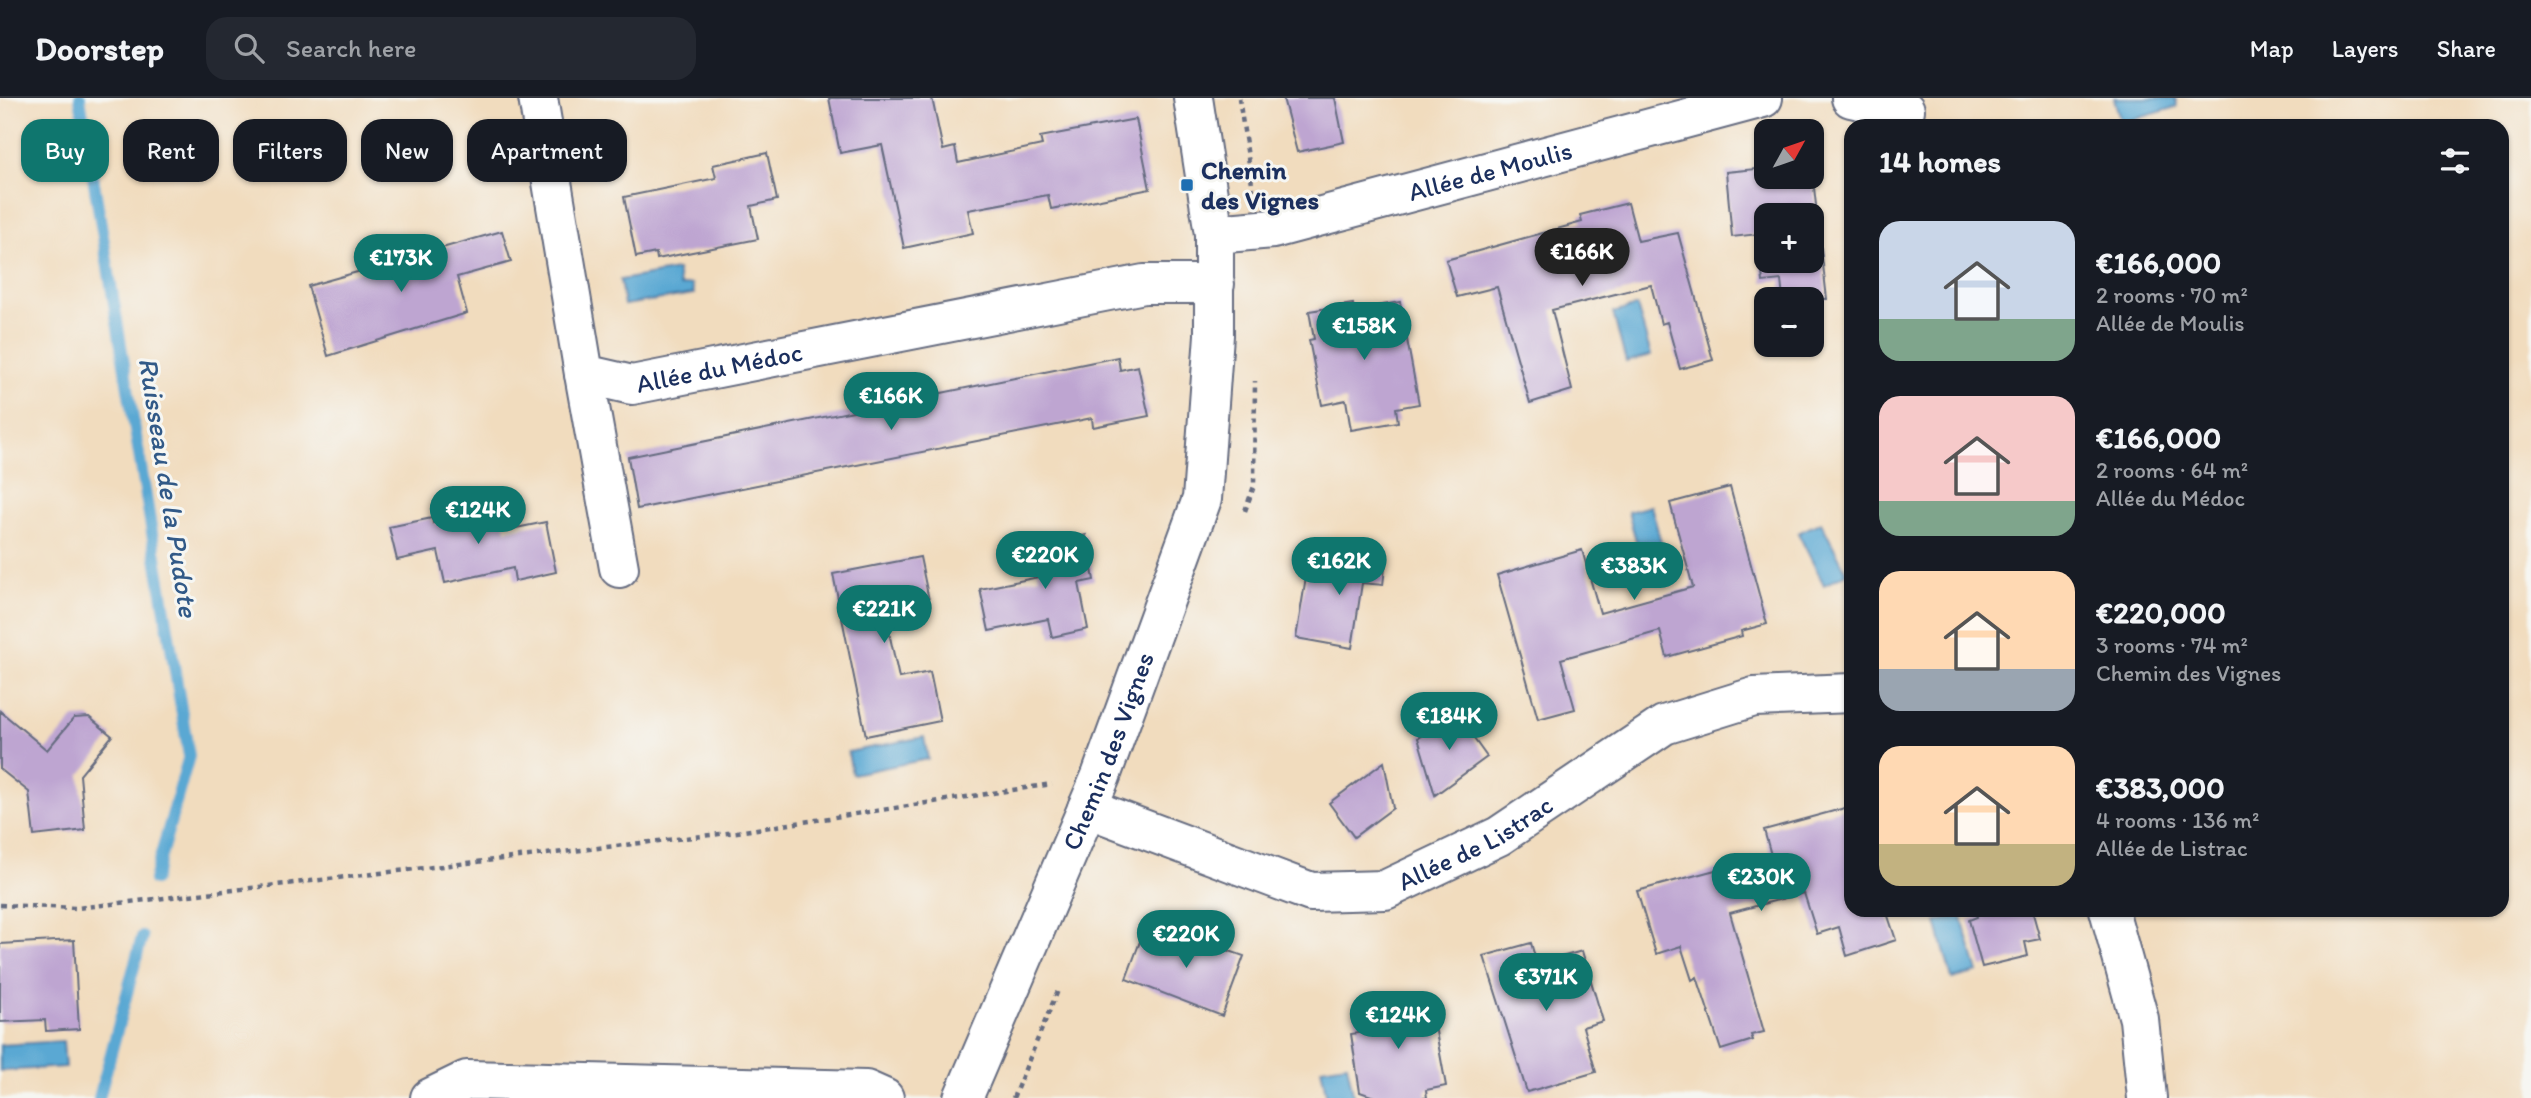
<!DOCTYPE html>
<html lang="en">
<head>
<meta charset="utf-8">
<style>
  body { margin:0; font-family:Itim,sans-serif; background:#242831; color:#f1f3f6; height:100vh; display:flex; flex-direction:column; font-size:26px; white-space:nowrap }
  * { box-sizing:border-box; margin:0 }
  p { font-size:23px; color:#9ea1a6 }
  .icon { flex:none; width:38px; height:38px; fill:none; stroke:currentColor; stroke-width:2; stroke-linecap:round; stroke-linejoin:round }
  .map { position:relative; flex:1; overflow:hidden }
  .sheet { position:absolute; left:1844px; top:21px; width:665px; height:798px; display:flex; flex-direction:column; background:#171b24; border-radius:21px; box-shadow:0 2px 5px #0004 }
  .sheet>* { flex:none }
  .hud { position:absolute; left:21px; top:21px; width:665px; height:63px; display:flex; gap:14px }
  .needle { width:46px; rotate:50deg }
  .controls { position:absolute; left:1754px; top:21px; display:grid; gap:14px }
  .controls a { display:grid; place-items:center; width:70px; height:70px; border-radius:14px; background:#171b24; box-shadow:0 2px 5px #0004; font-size:35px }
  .price { position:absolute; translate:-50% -60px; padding:0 16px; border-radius:24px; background:#0f766e; color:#fff; font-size:23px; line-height:46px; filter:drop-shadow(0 2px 4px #0008) }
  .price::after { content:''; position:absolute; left:50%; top:42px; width:21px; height:16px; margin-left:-10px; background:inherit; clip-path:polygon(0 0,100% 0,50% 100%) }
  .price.current { background:#222; color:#fff }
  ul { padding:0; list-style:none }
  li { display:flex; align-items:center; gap:21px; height:175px; padding:0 35px }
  li span { display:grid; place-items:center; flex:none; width:196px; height:140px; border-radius:21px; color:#555 }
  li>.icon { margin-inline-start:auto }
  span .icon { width:84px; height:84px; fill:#fffc; stroke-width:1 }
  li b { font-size:30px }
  h2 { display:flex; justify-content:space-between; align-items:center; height:84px; padding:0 35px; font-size:30px }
  .chip { padding:0 24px; border-radius:21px; background:#171b24; box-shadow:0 2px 5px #0004; font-size:24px; line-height:63px }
  .chip.current { background:#0f766e; color:#fff }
  header { display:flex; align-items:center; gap:42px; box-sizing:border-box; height:98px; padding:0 35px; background:#171b24; border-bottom:2px solid #363941 }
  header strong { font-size:33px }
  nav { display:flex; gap:38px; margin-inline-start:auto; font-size:24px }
  .search { width:490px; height:63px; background:#242831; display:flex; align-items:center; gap:18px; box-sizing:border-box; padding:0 24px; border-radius:21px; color:#9ea1a6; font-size:26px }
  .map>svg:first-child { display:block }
  .water { fill:#5aa8d3; stroke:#3a6c98; stroke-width:2 }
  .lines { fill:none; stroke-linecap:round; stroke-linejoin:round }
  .stream { stroke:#5aa8d3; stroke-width:12 }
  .building { fill:#bea5d1; fill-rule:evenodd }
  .minor-casing { stroke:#666c80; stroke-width:42 }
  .path { stroke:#666c80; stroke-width:4.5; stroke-dasharray:5 5; stroke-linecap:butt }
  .minor { stroke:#fff; stroke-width:38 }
  .poi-dot { fill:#1f6fb2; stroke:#f6f6f2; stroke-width:2.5 }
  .labels { text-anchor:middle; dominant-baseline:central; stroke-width:6; stroke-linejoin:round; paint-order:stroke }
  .poi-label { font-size:26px; font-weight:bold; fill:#1b2f5e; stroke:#f6f6f2; text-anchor:start }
  .street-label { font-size:26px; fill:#1b2f5e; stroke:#f6f6f2 }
  .water-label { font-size:28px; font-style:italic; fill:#315987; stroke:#f6f6f2 }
</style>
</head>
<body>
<header>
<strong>Doorstep</strong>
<div class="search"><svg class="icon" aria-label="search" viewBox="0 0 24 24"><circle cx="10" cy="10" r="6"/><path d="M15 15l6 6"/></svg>Search here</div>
<nav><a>Map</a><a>Layers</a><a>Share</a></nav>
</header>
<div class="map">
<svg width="2531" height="1000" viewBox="0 0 2531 1000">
  <rect width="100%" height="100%" fill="#f6f6f2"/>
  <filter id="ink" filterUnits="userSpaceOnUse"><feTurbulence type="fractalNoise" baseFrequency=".0143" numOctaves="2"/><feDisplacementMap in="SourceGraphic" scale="14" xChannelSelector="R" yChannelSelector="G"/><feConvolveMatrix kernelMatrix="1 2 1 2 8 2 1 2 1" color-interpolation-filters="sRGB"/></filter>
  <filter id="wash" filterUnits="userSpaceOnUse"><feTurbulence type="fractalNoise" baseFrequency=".00686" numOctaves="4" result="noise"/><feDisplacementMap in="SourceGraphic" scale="28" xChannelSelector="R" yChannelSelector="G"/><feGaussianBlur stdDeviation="1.57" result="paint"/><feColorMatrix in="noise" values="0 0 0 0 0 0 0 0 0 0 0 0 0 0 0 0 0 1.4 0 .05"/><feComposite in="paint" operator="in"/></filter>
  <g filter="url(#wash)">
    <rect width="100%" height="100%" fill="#f1dcbe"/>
    <path class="water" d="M2114 0H2175L2177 9 2121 25Z
      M677 172 680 188 692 186 694 196 624 207 620 182Z
      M1637 208 1651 257 1626 264 1613 215Z
      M1651 408 1670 476 1647 482 1628 414Z
      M1821 424 1847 475 1824 487 1798 435Z
      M924 639 928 661 852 676 848 654Z
      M1961 817 1978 874 1952 881 1936 824Z
      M63 943 65 969 0 973V947Z
      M1347 966 1354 1000H1327L1321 970Z"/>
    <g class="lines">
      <path class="stream" d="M80 0 189 658 154 782
        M99 1000 142 839"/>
    </g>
    <g id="blocks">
      <path class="building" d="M829 0H932L943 52 955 49 958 65 1042 47 1040 39 1136 21 1150 91 1051 111 1048 97 968 112 973 135 904 150 882 47 840 55Z
        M1283 0H1335L1344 44 1297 54Z
        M767 55 777 102 751 108 758 141 657 161 656 155 636 159 624 99 716 80 713 67Z
        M1811 64 1827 201H1783L1781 182 1763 184 1758 136 1732 139 1726 74 1766 70V79H1811ZM1766 117H1811V163H1766Z
        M1628 105 1638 143 1678 135 1713 262 1680 271 1667 224 1661 226 1651 187 1552 212 1572 292 1530 305 1497 189 1457 199 1446 162 1582 124 1580 117Z
        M502 133 511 164 457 179 467 215 328 258 308 188Z
        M1400 204 1419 306 1396 310 1398 324 1351 332 1346 302 1322 307 1309 242 1314 241 1309 213 1353 206 1354 212Z
        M1118 259 1120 272 1138 268 1149 318 1093 329 1092 320 637 411 628 359Z
        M1730 389 1767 526 1741 533 1742 538 1667 559 1660 533 1561 561 1575 611 1538 621 1497 477 1582 452 1600 515 1693 489 1670 405Z
        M502 411 506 432 546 424 556 474 515 483 513 470 445 485 438 453 397 462 389 429 432 420 433 425Z
        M1086 437 1094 482 1079 485 1088 531 1052 539 1048 521 989 533 980 491 1039 479 1033 448Z
        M1345 447 1387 453 1383 487 1362 485 1352 550 1296 540 1307 473 1340 478Z
        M920 459 930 507 885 516 899 580 930 574 940 623 866 638 833 476Z
        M0 613 47 652 74 620 89 619 112 638 80 677 85 732 34 738 29 694 0 671Z
        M1454 613 1487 659 1435 697 1418 640Z
        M1384 664 1393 710 1354 739 1329 705Z
        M1852 708V812H1886L1896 842 1847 858 1839 829 1817 836 1804 795 1730 815 1764 934 1751 937 1753 942 1721 952 1697 879 1692 882 1681 848 1656 856 1637 793 1771 757 1764 732Z
        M1975 812H2032L2040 841 2025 844 2028 858 1982 869 1969 822 1977 819Z
        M1145 830 1172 840 1175 834 1244 858 1222 918 1126 881Z
        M74 842 79 931 46 933 45 922 0 924V846Z
        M1531 845 1537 866 1582 853 1603 923 1583 929 1596 974 1527 994 1484 858Z
        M1430 901 1446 988 1426 992 1427 1000H1377L1360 994 1351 936 1358 935 1354 914Z"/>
    </g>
  </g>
  <g filter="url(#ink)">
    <use href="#blocks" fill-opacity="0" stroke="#666c80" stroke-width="2"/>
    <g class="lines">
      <g class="minor-casing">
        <g id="minor">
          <path id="s1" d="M538 0 584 276 632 287 1144 186H1215"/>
          <path d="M1851 0 1905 12"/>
          <path id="s2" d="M1214 136 1273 131 1763 0"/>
          <path d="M584 276 619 470"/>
          <path id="s3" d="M1087 710 1311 794 1385 792 1499 738 1664 627 1754 599 1852 595"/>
          <path d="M2109 812 2139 921 2147 1000"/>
          <path d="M430 1000 467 982 866 992 884 1000"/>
          <path id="s4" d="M963 1000 1101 678 1202 401 1214 237V136L1193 0"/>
        </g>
      </g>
      <path class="path" d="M1239 0 1253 92
        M1245 413 1254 388 1255 283
        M0 807 77 810 737 734 1052 686
        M1013 1000 1059 890"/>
      <use href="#minor" class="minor"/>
    </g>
  </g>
  <rect class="poi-dot" x="1180" y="80" width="14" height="14" rx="3.5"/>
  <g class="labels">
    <g class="poi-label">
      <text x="1201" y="72">Chemin<tspan x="1201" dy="30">des Vignes</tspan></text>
    </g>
    <g class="street-label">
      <text stroke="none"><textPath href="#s2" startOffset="284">Allée de Moulis</textPath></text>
      <text stroke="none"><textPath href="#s1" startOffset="418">Allée du Médoc</textPath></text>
      <text stroke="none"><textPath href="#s4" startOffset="376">Chemin des Vignes</textPath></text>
      <text stroke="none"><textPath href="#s3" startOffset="415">Allée de Listrac</textPath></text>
    </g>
    <g class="water-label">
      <text transform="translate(169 389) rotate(81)">Ruisseau de la Pudote</text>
    </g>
  </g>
</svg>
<div class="controls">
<a><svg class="needle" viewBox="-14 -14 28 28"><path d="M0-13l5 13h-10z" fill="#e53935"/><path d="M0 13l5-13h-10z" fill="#9ea1a6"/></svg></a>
<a>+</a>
<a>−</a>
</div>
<b class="price current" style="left:1582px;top:190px">€166K</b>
<b class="price" style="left:401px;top:196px">€173K</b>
<b class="price" style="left:1364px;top:264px">€158K</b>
<b class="price" style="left:891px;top:334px">€166K</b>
<b class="price" style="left:478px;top:448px">€124K</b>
<b class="price" style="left:1045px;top:493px">€220K</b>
<b class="price" style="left:1339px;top:499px">€162K</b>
<b class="price" style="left:1634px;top:504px">€383K</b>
<b class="price" style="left:884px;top:547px">€221K</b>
<b class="price" style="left:1449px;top:654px">€184K</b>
<b class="price" style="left:1761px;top:815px">€230K</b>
<b class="price" style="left:1186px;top:872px">€220K</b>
<b class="price" style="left:1546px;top:915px">€371K</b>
<b class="price" style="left:1398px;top:953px">€124K</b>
<div class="hud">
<a class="chip current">Buy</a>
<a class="chip">Rent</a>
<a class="chip">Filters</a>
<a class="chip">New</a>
<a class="chip">Apartment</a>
</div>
<section class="sheet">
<h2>14 homes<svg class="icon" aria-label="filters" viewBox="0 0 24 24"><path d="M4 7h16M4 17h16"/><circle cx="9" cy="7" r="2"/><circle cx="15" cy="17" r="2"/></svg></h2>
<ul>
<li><span style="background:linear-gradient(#c9d6e8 70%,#7fa58c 0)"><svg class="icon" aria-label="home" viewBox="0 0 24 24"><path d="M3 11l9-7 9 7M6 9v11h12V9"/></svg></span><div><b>€166,000</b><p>2 rooms · 70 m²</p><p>Allée de Moulis</p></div></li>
<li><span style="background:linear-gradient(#f6c9c9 75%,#7fa58c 0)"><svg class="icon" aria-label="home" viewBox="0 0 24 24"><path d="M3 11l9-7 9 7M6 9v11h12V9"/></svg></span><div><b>€166,000</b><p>2 rooms · 64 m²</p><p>Allée du Médoc</p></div></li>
<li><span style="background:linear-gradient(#ffd9b3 70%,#9aa5b1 0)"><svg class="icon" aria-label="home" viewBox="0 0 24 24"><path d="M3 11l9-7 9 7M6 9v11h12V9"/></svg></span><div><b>€220,000</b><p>3 rooms · 74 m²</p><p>Chemin des Vignes</p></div></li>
<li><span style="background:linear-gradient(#ffd9b3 70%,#c2b280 0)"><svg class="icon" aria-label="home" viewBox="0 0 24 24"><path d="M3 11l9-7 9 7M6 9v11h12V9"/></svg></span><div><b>€383,000</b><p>4 rooms · 136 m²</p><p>Allée de Listrac</p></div></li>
</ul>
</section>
</div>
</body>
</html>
